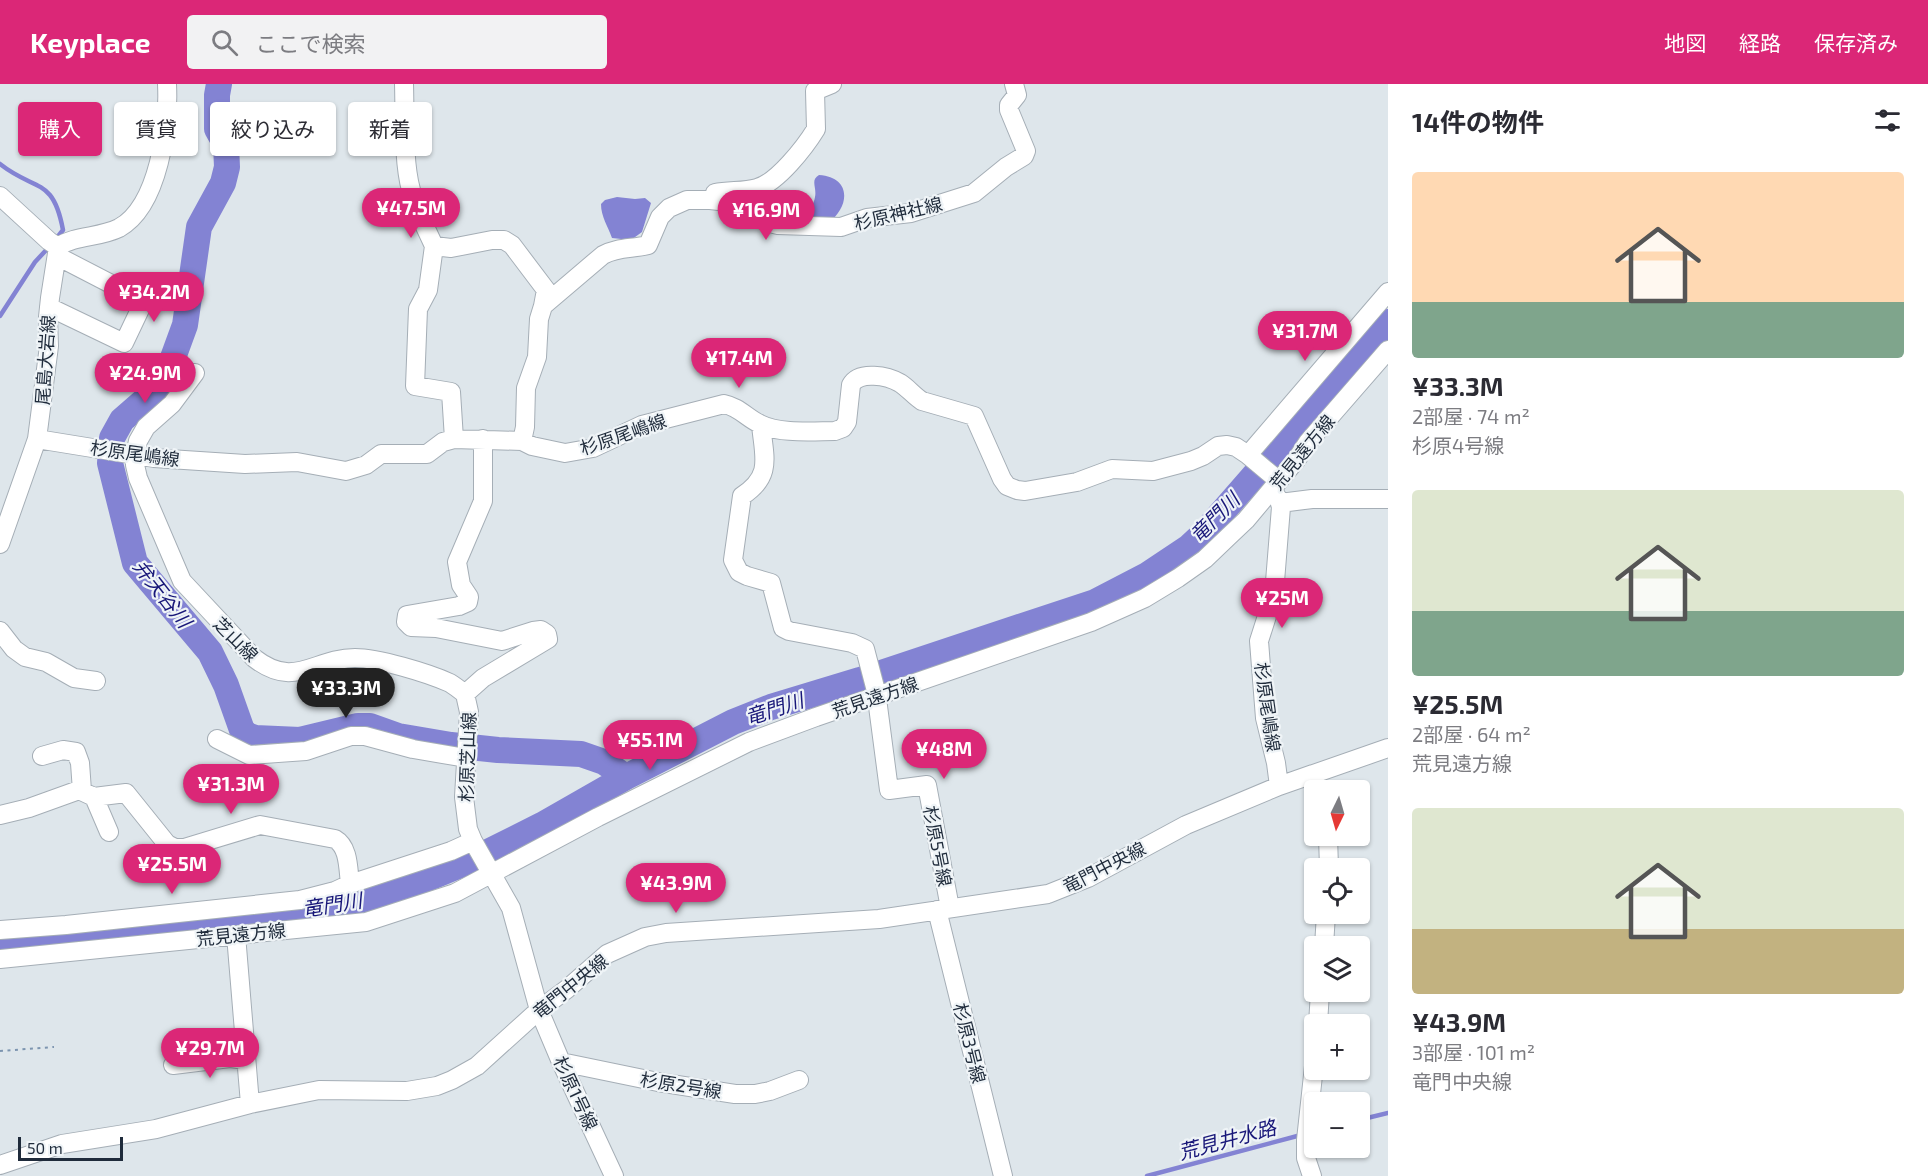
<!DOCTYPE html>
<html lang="ja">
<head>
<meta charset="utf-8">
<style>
  body { margin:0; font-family:"Exo 2","Noto Sans JP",sans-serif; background:#f2f2f3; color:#2b2b33; height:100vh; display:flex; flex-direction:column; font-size:22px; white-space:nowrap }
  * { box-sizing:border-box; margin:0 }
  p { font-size:20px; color:#7c7c81 }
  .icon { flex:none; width:33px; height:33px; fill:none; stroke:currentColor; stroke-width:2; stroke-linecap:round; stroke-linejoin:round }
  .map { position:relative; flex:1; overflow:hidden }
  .drawer { display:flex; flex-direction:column; background:#fff; width:540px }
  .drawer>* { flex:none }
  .top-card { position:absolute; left:18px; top:18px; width:570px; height:54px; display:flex; gap:12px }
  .needle { width:39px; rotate:185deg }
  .fabs { position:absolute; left:1304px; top:696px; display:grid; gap:12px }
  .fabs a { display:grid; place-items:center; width:66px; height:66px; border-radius:6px; background:#fff; box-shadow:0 2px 4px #0004; font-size:30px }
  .scale { position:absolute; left:18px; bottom:15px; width:105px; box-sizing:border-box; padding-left:6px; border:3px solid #1f2b3b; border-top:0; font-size:16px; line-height:21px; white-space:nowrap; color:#1f2b3b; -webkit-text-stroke:4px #eff4f7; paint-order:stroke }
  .price { position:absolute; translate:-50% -51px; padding:0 14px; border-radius:21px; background:#db2777; color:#fff; font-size:20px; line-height:39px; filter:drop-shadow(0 2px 3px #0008) }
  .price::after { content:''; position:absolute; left:50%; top:36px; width:18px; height:14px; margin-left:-9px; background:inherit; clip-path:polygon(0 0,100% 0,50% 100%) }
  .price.on { background:#222; color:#fff }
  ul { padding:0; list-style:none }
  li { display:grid; align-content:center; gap:12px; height:318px; padding:0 24px }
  li span { display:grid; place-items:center; height:186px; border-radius:6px; color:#555 }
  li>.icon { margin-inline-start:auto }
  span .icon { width:108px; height:108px; fill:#fffc; stroke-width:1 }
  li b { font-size:26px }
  h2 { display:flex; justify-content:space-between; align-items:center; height:72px; padding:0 24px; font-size:26px }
  .chip { padding:0 21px; border-radius:6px; background:#fff; box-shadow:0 2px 4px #0004; font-size:21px; line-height:54px }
  .chip.on { background:#db2777; color:#fff }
  header { display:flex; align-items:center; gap:36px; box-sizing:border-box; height:84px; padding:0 30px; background:#db2777; color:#fff }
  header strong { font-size:28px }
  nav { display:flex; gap:33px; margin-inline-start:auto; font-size:21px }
  .search { width:420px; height:54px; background:#f2f2f3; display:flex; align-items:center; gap:15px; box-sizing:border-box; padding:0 21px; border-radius:6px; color:#7c7c81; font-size:22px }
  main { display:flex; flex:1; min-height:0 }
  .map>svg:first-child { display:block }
  .water { fill:#8383d3 }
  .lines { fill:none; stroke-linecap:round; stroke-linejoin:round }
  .stream { stroke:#8383d3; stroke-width:4.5 }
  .river { stroke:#8383d3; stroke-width:26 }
  .minor-casing { stroke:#a5aeb6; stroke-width:20 }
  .path { stroke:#7d95b0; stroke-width:2; stroke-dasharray:3 4.5; stroke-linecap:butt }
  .minor { stroke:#fff; stroke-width:18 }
  .labels { text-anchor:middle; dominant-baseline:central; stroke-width:4.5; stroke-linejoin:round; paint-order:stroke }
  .street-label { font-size:18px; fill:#1f2b3b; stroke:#eff4f7 }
  .water-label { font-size:20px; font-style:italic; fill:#181779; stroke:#eff4f7 }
</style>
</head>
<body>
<header>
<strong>Keyplace</strong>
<div class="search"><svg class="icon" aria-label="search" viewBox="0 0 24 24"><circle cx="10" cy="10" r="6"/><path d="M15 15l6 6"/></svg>ここで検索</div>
<nav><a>地図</a><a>経路</a><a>保存済み</a></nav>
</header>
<main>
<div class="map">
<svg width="1388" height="1092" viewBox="0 0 1388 1092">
  <rect width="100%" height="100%" fill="#dee6eb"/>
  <path class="water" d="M819 91C852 93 850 123 828 139L806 136C808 128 814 120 815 113 817 103 810 96 819 91Z
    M617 113 635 115 645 114 651 119 642 148 631 156 612 154C608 142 601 133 601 120L605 116Z"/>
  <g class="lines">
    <path class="stream" d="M0 80C35 108 53 92 63 146L56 155
      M0 232 35 178 49 163
      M1359 1036 1388 1029
      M1147 1092 1301 1051"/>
    <path class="river" d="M219 0 217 11V45L226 61 227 83 223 99 199 143 185 241 170 282 153 309 122 336 112 354 110 379 135 479 210 568 226 601 242 646 247 651 255 654 300 656 358 642H370L398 652 451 661 498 666 581 670 604 678 626 693
      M0 857 328 823 374 813 424 796 470 777 542 741 626 693 733 638 771 623 860 596 1095 518 1147 491 1189 463 1204 449 1388 238"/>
    <g class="minor-casing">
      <path id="minor" d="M404 0C405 32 403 77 411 106 416 126 426 144 434 162L451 164 492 156H504L512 161 546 206 543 222
        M715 109C729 106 744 108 757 104 777 99 805 63 816 45L815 7 832 0
        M0 112 49 157 58 163 50 214 48 233 49 262 37 355 0 460
        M434 162 428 206 418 225 415 302 451 308 454 355
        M58 163C75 151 99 154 119 144 159 122 169 41 167 0
        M49 223 124 259 144 217 57 172
        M195 289 172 320 146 343 138 357 135 371V381L138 394 182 497 254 574C295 606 314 574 355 574 378 574 428 589 450 599 455 602 460 606 465 610
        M761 341C764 373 773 392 742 412L733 476 739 488 747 492 771 499 783 544 789 547 852 559 865 565 876 607 889 706 927 701 950 824
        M37 355 154 374 245 380 297 378 346 387 366 381 381 370H427L443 358 454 355 522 357 532 362 565 369 593 364 642 341 724 320C739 323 747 334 760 340 779 350 814 347 835 347L843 344 847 338 851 301C859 286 888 292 900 299 908 304 914 312 922 317L974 332 1002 395 1007 402 1017 406 1025 407 1077 398 1112 385 1153 387 1191 377 1203 372 1218 362 1227 361 1236 363 1248 371 1279 397
        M483 355V417L457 478 461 501 469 513 468 518 459 522 407 531 406 538 411 543 436 544 502 557 533 547 541 546 547 550 548 555 483 594 465 610 469 628 464 713 468 745 473 757 511 824 539 926 561 978 614 1092
        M522 357 525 343 526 304 537 273 539 235 543 222 603 171C617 163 633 165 648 161L660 133 669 124 687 116H710L737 119 766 138 778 141 841 143 867 134 911 129 974 109 1006 83 1024 72 1026 67 1009 26V21L1017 11 1014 0
        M1248 371 1388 208
        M1272 405 1279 416 1281 423 1274 510 1259 557 1265 634 1276 679 1279 702 1313 690 1317 706
        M1280 419 1312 415H1388
        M0 547 14 565 25 573 46 578 74 594 96 597
        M217 655 249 671 306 667 351 652H365L413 665 466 674
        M42 672 63 666 76 668 80 679 82 707
        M94 713 109 748
        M0 731 29 724 79 706 94 713 126 709 167 760 175 764H184L260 741 335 755C349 763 348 784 350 800L451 767 473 757
        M1328 752 1329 784
        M937 826 1003 1092
        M0 846 66 841 300 816 335 807 350 800
        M236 851 250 1020
        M1324 862 1326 830
        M0 875 366 838 455 809 598 733 749 658 816 633 1091 538 1145 514 1178 494 1205 475 1228 453 1246 436 1272 405 1297 375 1308 358 1388 266
        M1318 940 1320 908
        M561 978 658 998 735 1010H755L770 1007 799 996
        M173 981 230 974 246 976
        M0 1081 62 1060 156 1045 250 1020 319 1006 407 1007 437 1002 452 996 477 982 539 926 567 905 607 870 645 853 666 849 879 835 1048 810 1088 794 1186 741 1279 702 1388 664
        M1312 1092 1306 1074V1056L1314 982"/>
    </g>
    <path class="path" d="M0 967 54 963"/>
    <use href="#minor" class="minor"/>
  </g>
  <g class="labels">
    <g class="street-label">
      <text transform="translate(898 129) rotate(-13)">杉原神社線</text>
      <text transform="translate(45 276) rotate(-86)">尾島大岩線</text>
      <text transform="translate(623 350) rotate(-19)">杉原尾嶋線</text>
      <text transform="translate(1302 368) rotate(-51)">荒見遠方線</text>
      <text transform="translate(135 369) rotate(8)">杉原尾嶋線</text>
      <text transform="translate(236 555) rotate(45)">芝山線</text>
      <text transform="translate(875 613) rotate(-19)">荒見遠方線</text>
      <text transform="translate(1268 623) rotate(82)">杉原尾嶋線</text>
      <text transform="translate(467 673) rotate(-88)">杉原芝山線</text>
      <text transform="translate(938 762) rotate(79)">杉原5号線</text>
      <text transform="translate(1104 783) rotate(-27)">竜門中央線</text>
      <text transform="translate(241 850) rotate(-6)">荒見遠方線</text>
      <text transform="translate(570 902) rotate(-39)">竜門中央線</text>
      <text transform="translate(970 959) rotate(76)">杉原3号線</text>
      <text transform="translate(681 1001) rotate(9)">杉原2号線</text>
      <text transform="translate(576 1009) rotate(65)">杉原1号線</text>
    </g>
    <g class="water-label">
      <text transform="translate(1214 433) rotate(-45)">竜門川</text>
      <text transform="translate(163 509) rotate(52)">弁天谷川</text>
      <text transform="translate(774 624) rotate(-18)">竜門川</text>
      <text transform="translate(332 820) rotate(-9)">竜門川</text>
      <text transform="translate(1227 1055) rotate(-15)">荒見井水路</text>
    </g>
  </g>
</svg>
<div class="fabs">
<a><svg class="needle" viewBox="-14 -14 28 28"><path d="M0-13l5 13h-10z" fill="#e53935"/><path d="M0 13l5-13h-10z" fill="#7c7c81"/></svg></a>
<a><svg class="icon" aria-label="locate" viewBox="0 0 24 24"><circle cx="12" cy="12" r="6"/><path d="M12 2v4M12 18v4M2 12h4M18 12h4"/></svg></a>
<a><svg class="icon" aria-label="layers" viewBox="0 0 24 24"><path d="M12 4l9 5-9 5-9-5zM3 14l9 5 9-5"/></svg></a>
<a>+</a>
<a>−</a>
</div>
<div class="scale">50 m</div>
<b class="price" style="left:411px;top:155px">¥47.5M</b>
<b class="price" style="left:766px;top:157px">¥16.9M</b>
<b class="price" style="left:154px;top:239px">¥34.2M</b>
<b class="price" style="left:1305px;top:278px">¥31.7M</b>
<b class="price" style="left:739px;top:305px">¥17.4M</b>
<b class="price" style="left:145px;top:320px">¥24.9M</b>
<b class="price" style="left:1282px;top:545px">¥25M</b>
<b class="price on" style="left:346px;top:635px">¥33.3M</b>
<b class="price" style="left:650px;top:687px">¥55.1M</b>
<b class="price" style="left:944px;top:696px">¥48M</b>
<b class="price" style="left:231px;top:731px">¥31.3M</b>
<b class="price" style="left:172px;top:811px">¥25.5M</b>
<b class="price" style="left:676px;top:830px">¥43.9M</b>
<b class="price" style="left:210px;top:995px">¥29.7M</b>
<div class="top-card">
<a class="chip on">購入</a>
<a class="chip">賃貸</a>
<a class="chip">絞り込み</a>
<a class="chip">新着</a>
</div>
</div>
<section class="drawer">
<h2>14件の物件<svg class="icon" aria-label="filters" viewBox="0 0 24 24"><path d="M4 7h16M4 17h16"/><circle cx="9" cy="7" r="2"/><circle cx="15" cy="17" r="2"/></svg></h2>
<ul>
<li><span style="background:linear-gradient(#ffd9b3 70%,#7fa58c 0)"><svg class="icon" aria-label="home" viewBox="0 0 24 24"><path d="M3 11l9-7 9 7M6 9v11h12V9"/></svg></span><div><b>¥33.3M</b><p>2部屋 · 74 m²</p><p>杉原4号線</p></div></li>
<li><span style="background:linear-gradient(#dfe7d0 65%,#7fa58c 0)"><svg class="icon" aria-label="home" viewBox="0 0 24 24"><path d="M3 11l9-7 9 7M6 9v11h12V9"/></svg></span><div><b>¥25.5M</b><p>2部屋 · 64 m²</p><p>荒見遠方線</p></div></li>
<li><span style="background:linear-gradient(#dfe7d0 65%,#c2b280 0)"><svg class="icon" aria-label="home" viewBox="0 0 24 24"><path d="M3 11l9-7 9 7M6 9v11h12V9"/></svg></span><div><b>¥43.9M</b><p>3部屋 · 101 m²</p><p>竜門中央線</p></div></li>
</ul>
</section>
</main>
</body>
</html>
